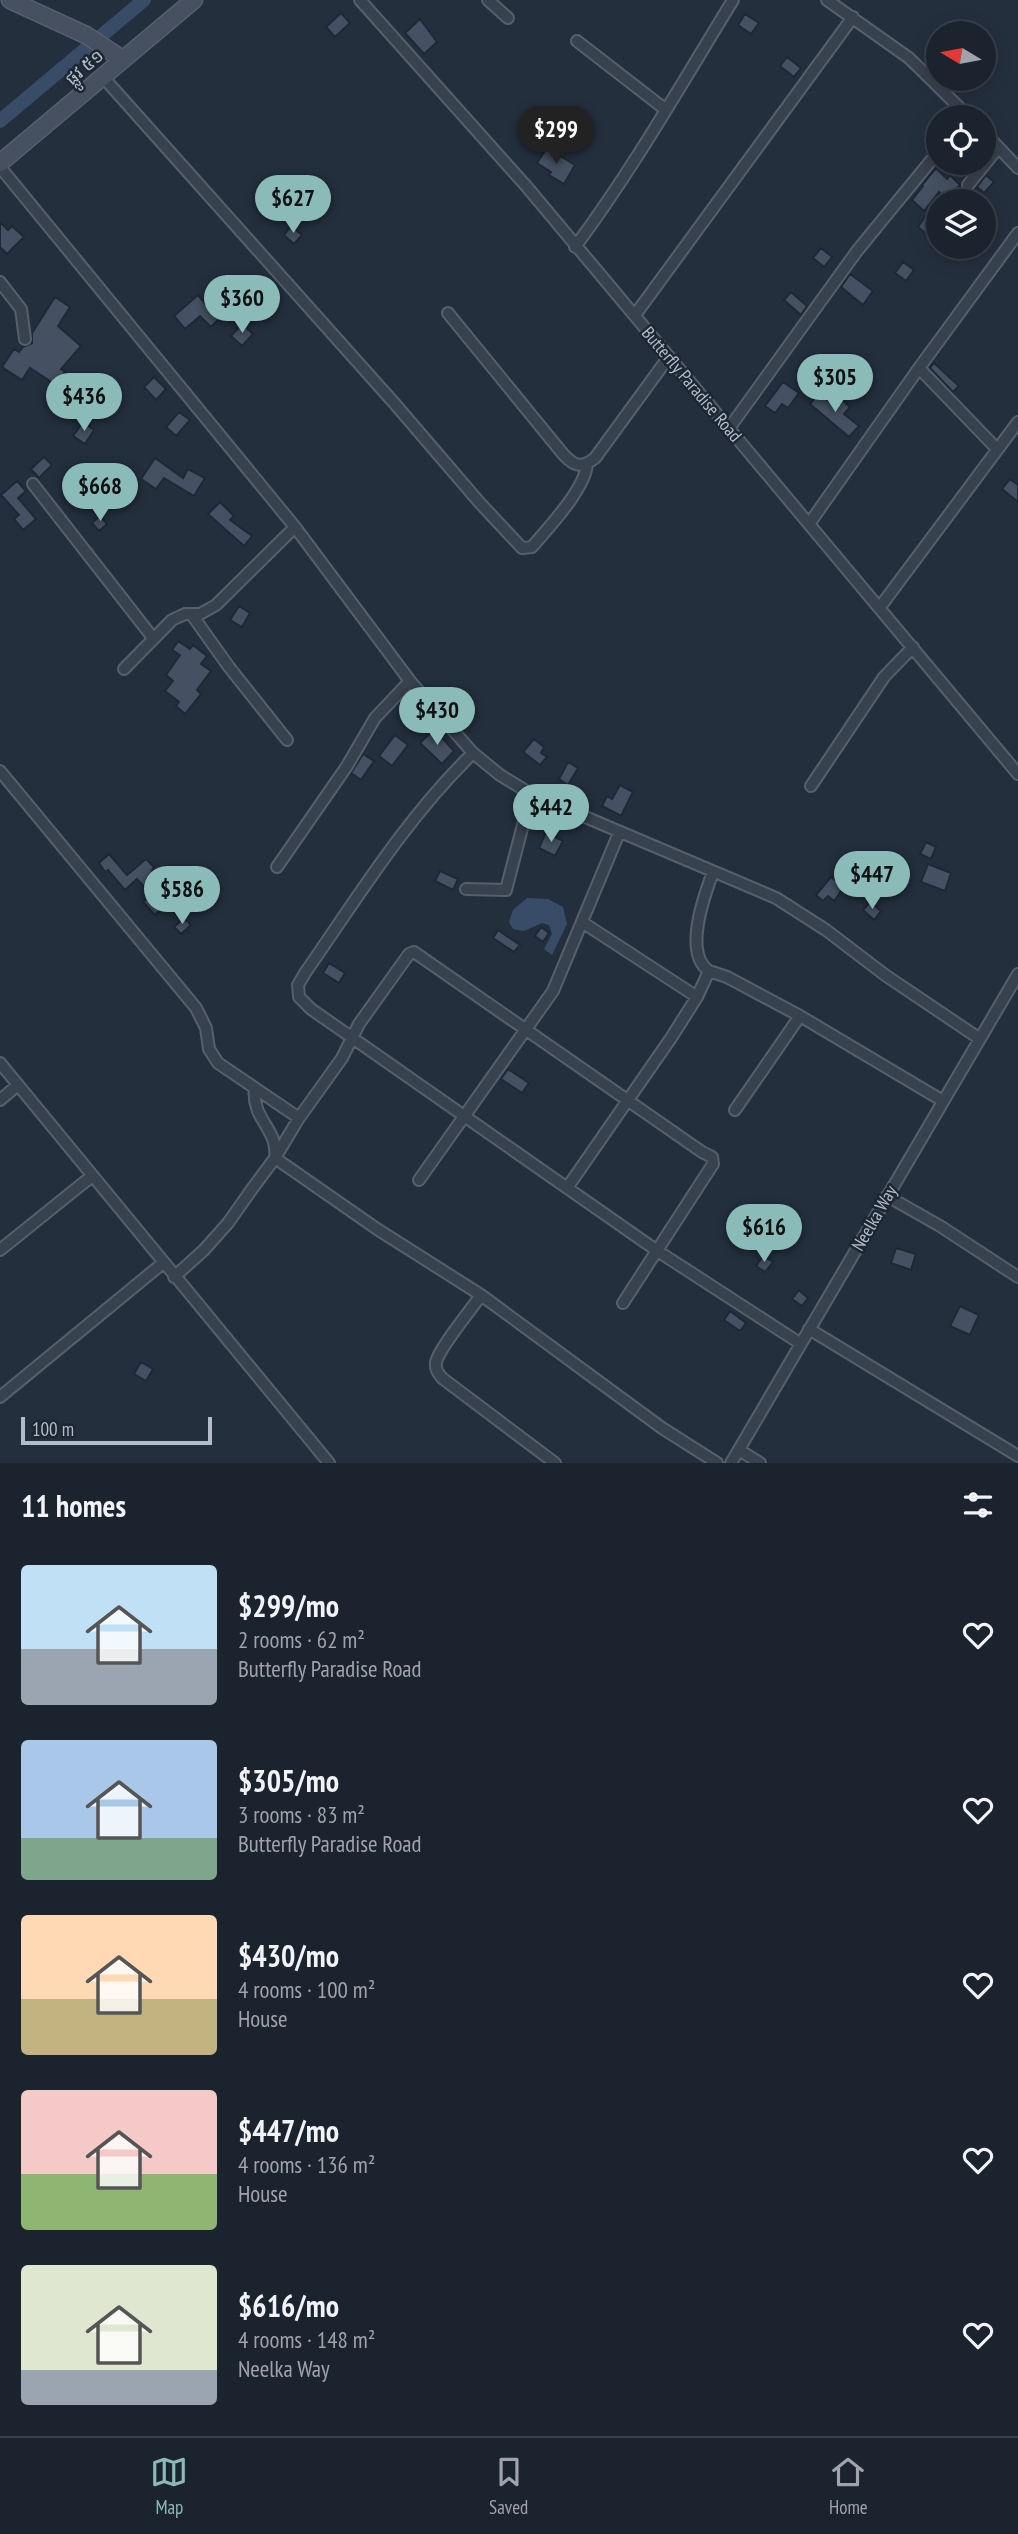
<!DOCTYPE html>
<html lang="en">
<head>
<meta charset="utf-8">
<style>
  body { margin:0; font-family:"PT Sans Narrow","Noto Sans Khmer",sans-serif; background:#242b36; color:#f1f3f6; height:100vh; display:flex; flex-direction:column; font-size:26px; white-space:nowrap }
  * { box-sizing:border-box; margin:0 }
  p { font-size:23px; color:#a0a4aa }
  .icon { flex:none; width:38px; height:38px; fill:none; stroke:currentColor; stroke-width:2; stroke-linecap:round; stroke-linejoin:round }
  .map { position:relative; height:1463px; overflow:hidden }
  .details { display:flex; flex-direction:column; background:#1b232e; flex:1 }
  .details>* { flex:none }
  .needle { width:46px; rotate:280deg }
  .tools { position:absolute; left:926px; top:21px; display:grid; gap:14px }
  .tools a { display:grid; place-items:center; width:70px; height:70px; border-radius:50%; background:#1b232e; box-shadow:0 4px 18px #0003,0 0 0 2px #39404a; font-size:35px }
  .scale { position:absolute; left:21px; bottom:18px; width:191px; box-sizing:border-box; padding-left:7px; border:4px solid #b4bcc9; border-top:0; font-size:19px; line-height:24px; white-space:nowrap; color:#b4bcc9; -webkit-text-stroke:5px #1d2633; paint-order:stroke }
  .price { position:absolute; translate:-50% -60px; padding:0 16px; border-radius:24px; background:#8bbbb9; color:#111; font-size:23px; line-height:46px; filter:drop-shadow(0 2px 4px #0008) }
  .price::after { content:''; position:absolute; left:50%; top:42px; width:21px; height:16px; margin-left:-10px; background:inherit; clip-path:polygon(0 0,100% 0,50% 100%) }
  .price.selected { background:#222; color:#fff }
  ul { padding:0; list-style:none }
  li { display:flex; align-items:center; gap:21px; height:175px; padding:0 21px }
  li span { display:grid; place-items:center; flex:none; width:196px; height:140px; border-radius:7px; color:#555 }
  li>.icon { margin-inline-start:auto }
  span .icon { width:84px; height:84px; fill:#fffc; stroke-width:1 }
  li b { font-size:30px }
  h2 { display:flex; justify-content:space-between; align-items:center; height:84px; padding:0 21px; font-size:30px }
  .dock { display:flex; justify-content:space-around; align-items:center; height:98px; border-top:2px solid #39404a; background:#1b232e; font-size:19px; color:#a0a4aa }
  .dock a { display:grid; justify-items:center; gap:4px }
  .dock .selected { color:#8bbbb9 }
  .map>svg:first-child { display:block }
  .water { fill:#394c67 }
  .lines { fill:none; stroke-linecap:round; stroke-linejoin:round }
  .canal { stroke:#394c67; stroke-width:14 }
  .building { fill:#455162; stroke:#1f2835; stroke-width:2 }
  .street-casing { stroke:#565f6c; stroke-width:14 }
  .secondary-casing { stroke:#565f6c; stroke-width:19 }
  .street { stroke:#38414e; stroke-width:10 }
  .secondary { stroke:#465061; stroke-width:16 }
  .labels { text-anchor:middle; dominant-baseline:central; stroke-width:5; stroke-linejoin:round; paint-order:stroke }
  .street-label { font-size:18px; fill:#b4bcc9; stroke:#1d2633 }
</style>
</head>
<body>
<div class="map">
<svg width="1018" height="1463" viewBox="0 0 1018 1463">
  <rect width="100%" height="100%" fill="#242f3e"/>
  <path class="water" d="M527 898 548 899 563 907 567 924 552 955 544 949 552 934 549 925 542 923 524 931 513 929 509 922 513 910Z"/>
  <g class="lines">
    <path class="canal" d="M0 121 144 0"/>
  </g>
  <path class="building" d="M341 13 350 23 335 37 326 27Z
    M745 14 759 23 751 34 738 25Z
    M420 19 437 42 424 54 405 33Z
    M787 57 801 68 794 77 780 66Z
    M547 148 575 165 564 184 549 175 551 172 537 163Z
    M936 168 947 179 950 175 960 185 951 195 948 193 944 197 939 192 924 211 912 200 923 186 922 185Z
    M986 175 994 182 984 193 977 187Z
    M927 214 938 223V243L918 227Z
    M0 222 8 230 12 226 24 237 7 254 0 247Z
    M291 226 302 235 294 244 284 235Z
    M821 248 832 257 824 267 813 258Z
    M903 262 914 270 906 281 895 273Z
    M850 274 873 291 863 305 841 287Z
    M791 292 807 306 801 315 784 300Z
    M198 295 212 312 219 305 226 312 211 327 200 316 185 329 174 316Z
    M55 297 70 307 58 326 81 346 61 369 65 372 56 385 30 368 22 380 2 367 14 349 19 352 23 347 32 343V333Z
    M242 324 253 334 242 346 231 336Z
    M934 363 959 386 953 392 930 368Z
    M154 377 166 389 156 400 144 387Z
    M783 382 799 393 788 408 782 404 775 413 765 406Z
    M819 393 835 406 841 399 850 407 844 414 859 426 849 437 810 404Z
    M179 412 190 420 176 436 166 427Z
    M83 422 94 430 85 444 73 436Z
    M44 457 52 465 39 478 31 469Z
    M155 458 183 478 188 469 205 478 194 496 164 478 156 489 141 479Z
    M1010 479 1018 485V502L1002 489Z
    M17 481 26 491 18 498 36 519 23 530 14 519 19 515 1 495Z
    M220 502 234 516 230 520 252 536 244 546 208 514Z
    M100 516 107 524 99 531 92 523Z
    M239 606 250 613 242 627 230 620Z
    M178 641 190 649 193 645 207 656 201 664 211 671 197 690 201 694 185 714 176 706 179 702 165 691 173 681 166 675 180 655 172 650Z
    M434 729 454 751 442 764 420 743Z
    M395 735 408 745 392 766 379 756Z
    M534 739 544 747 541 753 547 757 540 765 523 752Z
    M363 754 374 761 361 780 351 773Z
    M568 762 578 768 568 785 559 779Z
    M620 785 633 792 621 816 602 806 607 796 612 799Z
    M546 832 563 841 555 856 539 848Z
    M926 842 936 847 931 859 920 854Z
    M109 854 127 875 146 859 154 867 152 871 159 880 147 890 137 879 125 890 108 870 105 872 99 863Z
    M928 864 951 873 945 891 921 882Z
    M440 871 458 879 453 890 435 881Z
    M831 877 844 887 834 901 828 896 823 901 816 895Z
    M150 895 162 908 155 915 143 902Z
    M870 902 881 911 874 920 863 910Z
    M184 918 191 925 181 934 174 927Z
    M541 927 549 933 543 942 535 936Z
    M498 930 520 945 514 952 493 938Z
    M329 963 345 973 339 983 323 973Z
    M508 1069 529 1083 522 1093 501 1079Z
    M896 1248 916 1254 911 1270 891 1263Z
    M763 1256 773 1262 765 1272 756 1266Z
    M799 1290 808 1298 802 1306 792 1299Z
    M960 1306 979 1315 970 1335 950 1326Z
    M730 1311 746 1323 740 1331 724 1320Z
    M141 1362 153 1369 146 1381 134 1374Z"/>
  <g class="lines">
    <g class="street-casing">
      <path id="street" d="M360 0 527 187 1018 774
        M488 0 508 18
        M827 0 909 58 969 117
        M577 41 666 110
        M103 77 395 404 479 502 522 548 532 547C549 527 584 490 587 465
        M984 132 1018 168
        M0 167 295 527 410 681 473 753 500 775 531 794 776 898 826 930 885 975 980 1039
        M968 185 998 148
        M575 247C633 169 682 83 733 0
        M0 282 21 309 25 339
        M448 313 563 454C574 466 581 469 595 458L668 358
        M635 315 853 17
        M919 368 997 449
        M730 427 857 251 938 152
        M33 484 153 638
        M809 524 919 368 1018 233
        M880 607 1018 422
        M192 615 229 667 287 740
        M124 669 172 620 185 614H200L216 605 295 527
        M473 753C407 817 358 897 305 973L298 985 299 997 311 1009 656 1250 801 1344
        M0 771 196 1008 206 1028 209 1049 218 1063 299 1118
        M811 786 884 677 913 647
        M277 867 347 766 375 718 410 681
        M466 889 506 890 531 794
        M582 922 697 997
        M709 971C683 953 704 896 713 872
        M0 1063 329 1463
        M255 1088C251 1120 279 1129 275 1158L377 1229 481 1295 662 1428 717 1463
        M0 1100 18 1085
        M735 1110 800 1016
        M419 1180 553 991 619 833
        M567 1188 671 1038 697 997 709 971 727 977 800 1016 943 1101
        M887 1196 940 1226 1018 1277
        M0 1250 92 1176
        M174 1277 204 1250 228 1223 252 1189 275 1158 299 1118 342 1058 359 1024 409 954 414 952 702 1152 712 1157 713 1164 623 1303
        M481 1295C471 1310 440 1347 436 1362 435 1369 438 1373 442 1378L555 1463
        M809 1329 1018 1456
        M0 1397 163 1263
        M739 1450 760 1463
        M731 1463 1018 974"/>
    </g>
    <g class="secondary-casing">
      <path id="secondary" d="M10 0 86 35 122 59
        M0 163 194 0"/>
    </g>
    <use href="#street" class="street"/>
    <use href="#secondary" class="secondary"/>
  </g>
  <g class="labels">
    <g class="street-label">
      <text transform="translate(84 67) rotate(-41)">ផ្លូវ ៥១</text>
      <text transform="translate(692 384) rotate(50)">Butterfly Paradise Road</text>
      <text transform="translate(874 1218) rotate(-60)">Neelka Way</text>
    </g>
  </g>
</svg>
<div class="tools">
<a><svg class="needle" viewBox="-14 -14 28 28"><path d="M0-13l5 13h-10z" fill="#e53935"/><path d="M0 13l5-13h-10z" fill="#a0a4aa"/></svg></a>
<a><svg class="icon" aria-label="locate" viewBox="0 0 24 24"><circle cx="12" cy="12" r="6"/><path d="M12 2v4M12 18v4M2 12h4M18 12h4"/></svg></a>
<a><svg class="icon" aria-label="layers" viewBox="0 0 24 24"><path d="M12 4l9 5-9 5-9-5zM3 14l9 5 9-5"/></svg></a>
</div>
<div class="scale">100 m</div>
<b class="price selected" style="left:556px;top:166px">$299</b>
<b class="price" style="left:293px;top:235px">$627</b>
<b class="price" style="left:242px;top:335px">$360</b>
<b class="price" style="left:835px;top:414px">$305</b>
<b class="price" style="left:84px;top:433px">$436</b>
<b class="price" style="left:100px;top:523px">$668</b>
<b class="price" style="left:437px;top:747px">$430</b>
<b class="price" style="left:551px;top:844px">$442</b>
<b class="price" style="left:872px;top:911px">$447</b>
<b class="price" style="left:182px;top:926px">$586</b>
<b class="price" style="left:764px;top:1264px">$616</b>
</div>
<section class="details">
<h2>11 homes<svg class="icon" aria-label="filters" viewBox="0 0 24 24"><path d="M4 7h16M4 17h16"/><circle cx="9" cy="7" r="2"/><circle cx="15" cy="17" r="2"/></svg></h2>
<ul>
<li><span style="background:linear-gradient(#bfe0f5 60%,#9aa5b1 0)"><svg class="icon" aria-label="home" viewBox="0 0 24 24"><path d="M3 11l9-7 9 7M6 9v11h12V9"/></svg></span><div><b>$299/mo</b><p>2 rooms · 62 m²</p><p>Butterfly Paradise Road</p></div><svg class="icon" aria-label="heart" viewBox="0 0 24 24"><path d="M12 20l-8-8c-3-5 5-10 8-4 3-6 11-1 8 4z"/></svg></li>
<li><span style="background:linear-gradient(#a9c7e8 70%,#7fa58c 0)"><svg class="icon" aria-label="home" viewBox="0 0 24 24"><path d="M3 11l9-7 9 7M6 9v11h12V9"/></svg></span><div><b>$305/mo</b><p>3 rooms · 83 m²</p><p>Butterfly Paradise Road</p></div><svg class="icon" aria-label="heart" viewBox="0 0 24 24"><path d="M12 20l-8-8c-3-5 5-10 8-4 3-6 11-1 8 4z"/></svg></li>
<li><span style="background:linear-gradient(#ffd9b3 60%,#c2b280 0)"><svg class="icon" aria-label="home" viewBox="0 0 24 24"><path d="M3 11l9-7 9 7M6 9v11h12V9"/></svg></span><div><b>$430/mo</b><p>4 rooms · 100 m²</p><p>House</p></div><svg class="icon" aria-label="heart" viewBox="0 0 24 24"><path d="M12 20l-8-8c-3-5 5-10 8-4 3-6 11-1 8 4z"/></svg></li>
<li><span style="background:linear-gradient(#f6c9c9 60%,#8fb573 0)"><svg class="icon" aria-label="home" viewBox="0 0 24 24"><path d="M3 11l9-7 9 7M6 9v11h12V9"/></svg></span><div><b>$447/mo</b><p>4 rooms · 136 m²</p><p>House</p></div><svg class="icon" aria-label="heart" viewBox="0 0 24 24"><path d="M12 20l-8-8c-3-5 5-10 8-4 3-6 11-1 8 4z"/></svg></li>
<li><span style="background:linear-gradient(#dfe7d0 75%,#9aa5b1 0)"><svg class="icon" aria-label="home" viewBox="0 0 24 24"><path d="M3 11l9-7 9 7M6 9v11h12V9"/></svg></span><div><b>$616/mo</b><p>4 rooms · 148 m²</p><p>Neelka Way</p></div><svg class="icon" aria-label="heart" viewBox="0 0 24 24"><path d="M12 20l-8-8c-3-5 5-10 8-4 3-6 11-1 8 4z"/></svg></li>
</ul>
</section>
<nav class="dock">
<a class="selected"><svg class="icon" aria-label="map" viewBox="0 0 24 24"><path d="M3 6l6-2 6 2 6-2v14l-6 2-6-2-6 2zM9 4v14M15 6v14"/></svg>Map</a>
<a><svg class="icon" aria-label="saved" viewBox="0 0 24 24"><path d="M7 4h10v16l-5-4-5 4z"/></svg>Saved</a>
<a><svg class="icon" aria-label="home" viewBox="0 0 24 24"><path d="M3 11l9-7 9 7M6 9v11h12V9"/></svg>Home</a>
</nav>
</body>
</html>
